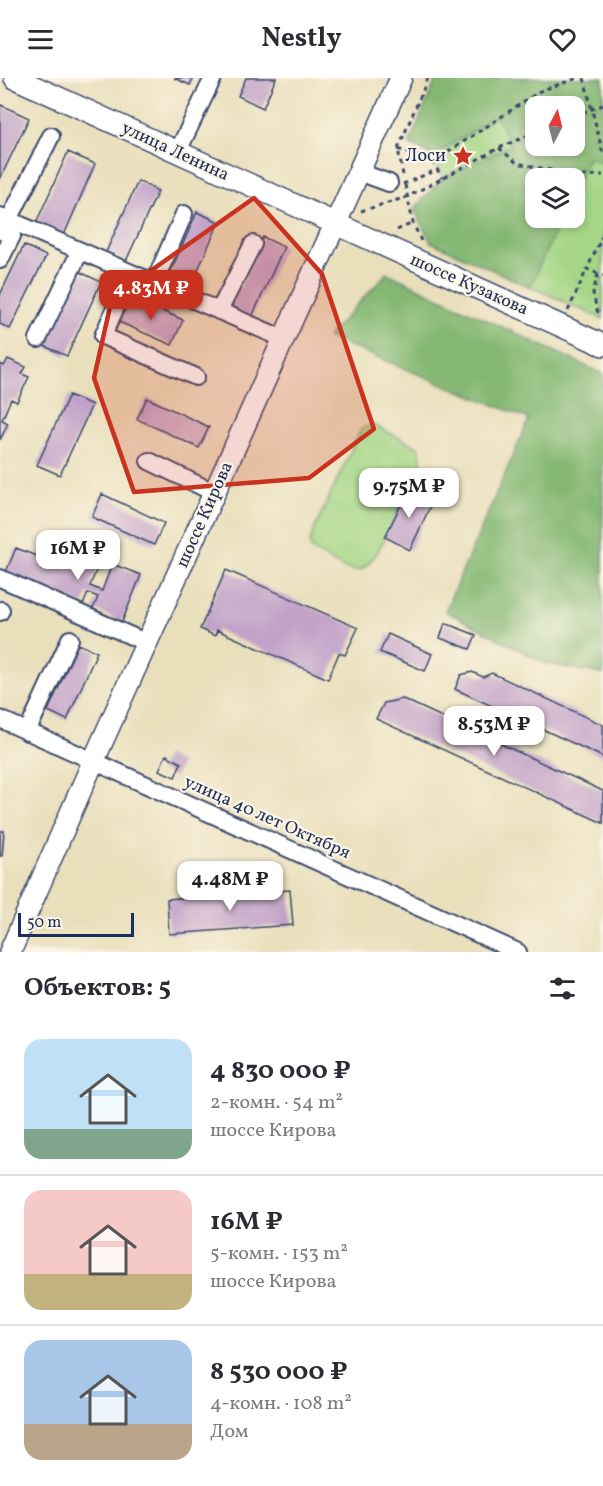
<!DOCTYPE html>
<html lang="ru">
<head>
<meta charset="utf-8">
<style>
  body { margin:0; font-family:Vollkorn,serif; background:#f2f2f3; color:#2b2b33; height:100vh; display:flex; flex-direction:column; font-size:22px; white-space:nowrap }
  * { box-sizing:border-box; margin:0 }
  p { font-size:20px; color:#7c7c81 }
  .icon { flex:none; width:33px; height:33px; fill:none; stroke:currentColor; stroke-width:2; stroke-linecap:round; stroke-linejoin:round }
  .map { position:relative; height:874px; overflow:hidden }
  .sheet { display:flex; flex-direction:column; background:#fff; flex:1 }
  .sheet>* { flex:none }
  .needle { width:39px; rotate:7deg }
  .tools { position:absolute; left:525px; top:18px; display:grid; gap:12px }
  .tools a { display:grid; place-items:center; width:60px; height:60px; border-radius:12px; background:#fff; box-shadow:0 3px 9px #0003; font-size:30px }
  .scale { position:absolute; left:18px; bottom:15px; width:116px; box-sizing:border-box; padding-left:6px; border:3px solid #1b2f5e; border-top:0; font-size:16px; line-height:21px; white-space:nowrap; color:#1b2f5e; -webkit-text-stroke:4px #fcf5e5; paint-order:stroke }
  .price { position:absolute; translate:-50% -51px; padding:0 14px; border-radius:12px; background:#fff; color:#222; font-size:20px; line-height:39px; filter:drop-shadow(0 2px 3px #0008) }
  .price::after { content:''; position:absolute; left:50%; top:36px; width:18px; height:14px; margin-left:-9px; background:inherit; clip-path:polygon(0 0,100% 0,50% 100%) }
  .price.current { background:#c8321e; color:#fff }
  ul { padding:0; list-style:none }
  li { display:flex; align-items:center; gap:18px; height:150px; padding:0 24px }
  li+li { border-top:2px solid #e1e1e2 }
  li span { display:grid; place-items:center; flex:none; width:168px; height:120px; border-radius:18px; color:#555 }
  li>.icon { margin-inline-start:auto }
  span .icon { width:72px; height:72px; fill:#fffc; stroke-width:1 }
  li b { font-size:26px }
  h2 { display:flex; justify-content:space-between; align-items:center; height:72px; padding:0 24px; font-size:26px }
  header { display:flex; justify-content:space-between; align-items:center; height:78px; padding:0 24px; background:#fff; font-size:27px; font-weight:700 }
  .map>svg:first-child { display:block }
  .green { fill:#a4d685; stroke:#608272; stroke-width:1.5; fill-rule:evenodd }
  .forest { fill:#83b772; stroke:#4f7368; stroke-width:1.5; fill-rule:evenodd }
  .building { fill:#c1a1c8 }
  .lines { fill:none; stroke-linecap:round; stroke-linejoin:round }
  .minor-casing { stroke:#3a496c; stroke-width:20 }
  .major-casing { stroke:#3a496c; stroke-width:24 }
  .path { stroke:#3a496c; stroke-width:3; stroke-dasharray:4.5 4.5; stroke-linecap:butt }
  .minor { stroke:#fff; stroke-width:16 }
  .major { stroke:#fff; stroke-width:21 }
  .marked { fill:#c8321e; fill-opacity:0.2; stroke:#c8321e; stroke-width:4.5; stroke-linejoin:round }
  .labels { text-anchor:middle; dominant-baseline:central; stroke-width:4.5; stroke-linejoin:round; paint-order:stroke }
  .street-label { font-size:18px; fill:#1b2f5e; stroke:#fcf5e5 }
  .poi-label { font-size:18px; fill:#1b2f5e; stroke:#fcf5e5; text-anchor:end }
</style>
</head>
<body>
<header><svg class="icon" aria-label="menu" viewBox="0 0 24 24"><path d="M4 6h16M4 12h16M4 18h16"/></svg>Nestly<svg class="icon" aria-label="heart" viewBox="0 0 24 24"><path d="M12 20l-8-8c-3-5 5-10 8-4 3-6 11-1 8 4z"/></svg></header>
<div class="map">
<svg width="603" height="874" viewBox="0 0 603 874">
  <rect width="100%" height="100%" fill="#fcf5e5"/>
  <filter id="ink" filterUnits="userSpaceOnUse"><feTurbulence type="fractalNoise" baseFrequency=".0167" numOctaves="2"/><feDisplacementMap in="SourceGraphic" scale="12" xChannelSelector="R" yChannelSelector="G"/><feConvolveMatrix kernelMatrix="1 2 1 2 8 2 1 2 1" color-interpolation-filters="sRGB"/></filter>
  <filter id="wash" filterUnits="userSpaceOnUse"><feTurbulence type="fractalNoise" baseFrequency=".008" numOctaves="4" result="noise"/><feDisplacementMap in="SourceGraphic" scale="24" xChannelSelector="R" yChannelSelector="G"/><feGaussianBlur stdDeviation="1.35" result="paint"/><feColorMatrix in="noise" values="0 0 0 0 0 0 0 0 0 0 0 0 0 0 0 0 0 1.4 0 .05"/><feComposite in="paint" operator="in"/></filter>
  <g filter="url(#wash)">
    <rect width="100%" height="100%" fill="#e9dfbb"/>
    <path class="green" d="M437 0H603V241L431 164 414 131 443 100 434 79 409 66ZM536 28H574V68H536ZM536 100H574V140H536Z
      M373 347 418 369C422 376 422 383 419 391 416 398 410 404 407 411 400 427 376 491 358 492 344 494 325 479 312 472L310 465 313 454 361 351Z"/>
    <path class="forest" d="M437 0H603V85L588 79 575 110 574 100H536V140H561L530 209 431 164 414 131 443 100 511 67 496 38 434 78 409 66ZM536 28H574V68H536Z
      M387 195 603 296V596L547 586 445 533 529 341 327 259Z"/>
    <g id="blocks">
      <path class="building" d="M174 0H193L190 7Z
        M246 0H276L263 30 238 18Z
        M1 27 29 40 0 101V29Z
        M68 74 95 86 64 157 36 145Z
        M138 103 158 113 126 183 106 174Z
        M197 134 219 144 190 210 168 200Z
        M263 159 284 169 251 241 230 231Z
        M24 167 46 178 10 251 0 246V217Z
        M78 193 101 204 67 278 44 268Z
        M130 219 183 242 172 267 119 244Z
        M8 281 26 289 22 296 29 299 17 324 11 321 2 342 8 345 0 362V286L4 288Z
        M69 317 92 327 60 397 37 387Z
        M147 320 209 349 199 370 137 341Z
        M409 410 433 422 410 472 385 459Z
        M102 416 164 445 154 467 92 439Z
        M16 470 69 491 76 475 99 485 90 508 102 513 112 486 141 497 122 544 93 531 98 519 88 515 83 527 6 494Z
        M226 492 358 550 345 577 339 575 328 601 217 552 215 558 200 551Z
        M445 545 476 557 470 571 440 560Z
        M388 556 432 576 425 593 380 574Z
        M78 566 97 574 67 642 48 633Z
        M472 594 483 599 492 595 603 647V679L455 611 461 597Z
        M403 621 603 713V745L376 641 384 625Z
        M166 677 181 685 175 699 159 692Z
        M0 753H4L2 778H0Z
        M290 812 293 847 169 856 167 821Z"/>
    </g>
  </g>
  <g filter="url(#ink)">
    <use href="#blocks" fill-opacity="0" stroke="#3a496c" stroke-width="1.5"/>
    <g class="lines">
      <g class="minor-casing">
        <path id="minor" d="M177 75 213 0
          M359 94 389 105
          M0 138 284 261
          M0 182 12 158 3 154 51 58
          M131 195 103 258 196 299
          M154 205 184 136
          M219 233 253 166
          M38 261 80 173
          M149 383 215 415
          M0 500 147 565
          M0 534 1 532
          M0 641 518 874
          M27 654 70 561"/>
      </g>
      <g class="major-casing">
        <path id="major" d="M15 0 603 267
          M10 874 93 684 401 0"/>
      </g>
      <path class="path" d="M584 0 603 76
        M574 38 603 27
        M499 70 517 85 580 98 603 97
        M398 71 433 84 442 100
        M433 84 540 13 578 0
        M403 97 398 71 428 0
        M403 106 437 92
        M405 107 413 145 422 165
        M361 133 407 119 499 70 536 54
        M397 152 413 145
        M603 157 587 191 603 198
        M598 196 593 215 597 233 603 236
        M568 233 587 191"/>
      <use href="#minor" class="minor"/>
      <use href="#major" class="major"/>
    </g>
  </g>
  <path class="marked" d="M254 120 322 196 374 351 309 400 134 414 94 300 112 220Z"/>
  <defs>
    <g id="sight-bare" transform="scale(1.62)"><path d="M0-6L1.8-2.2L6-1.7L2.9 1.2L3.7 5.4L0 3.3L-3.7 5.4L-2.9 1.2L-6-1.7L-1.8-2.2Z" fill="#c8321e" stroke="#fcf5e5" stroke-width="2.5" paint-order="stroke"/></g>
  </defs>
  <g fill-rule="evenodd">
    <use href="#sight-bare" x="463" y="78"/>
  </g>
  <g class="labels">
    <g class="street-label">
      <text transform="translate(175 74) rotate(25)">улица Ленина</text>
      <text transform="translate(469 207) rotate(24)">шоссе Кузакова</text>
      <text transform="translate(205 437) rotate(-66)">шоссе Кирова</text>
      <text transform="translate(267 740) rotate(24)">улица 40 лет Октября</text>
    </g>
    <g class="poi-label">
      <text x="446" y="78">Лоси</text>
    </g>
  </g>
</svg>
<div class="tools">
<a><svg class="needle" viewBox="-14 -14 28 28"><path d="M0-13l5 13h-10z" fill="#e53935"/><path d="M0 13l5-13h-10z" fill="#7c7c81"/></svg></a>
<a><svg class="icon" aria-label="layers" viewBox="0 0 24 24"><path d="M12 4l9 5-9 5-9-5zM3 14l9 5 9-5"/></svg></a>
</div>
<div class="scale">50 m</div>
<b class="price current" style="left:151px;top:243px">4.83M ₽</b>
<b class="price" style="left:409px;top:441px">9.75M ₽</b>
<b class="price" style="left:78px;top:503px">16M ₽</b>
<b class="price" style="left:494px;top:679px">8.53M ₽</b>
<b class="price" style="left:230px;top:834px">4.48M ₽</b>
</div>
<section class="sheet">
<h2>Объектов: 5<svg class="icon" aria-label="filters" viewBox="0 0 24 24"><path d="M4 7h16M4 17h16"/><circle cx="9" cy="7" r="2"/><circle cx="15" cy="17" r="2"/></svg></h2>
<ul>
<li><span style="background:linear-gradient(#bfe0f5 75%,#7fa58c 0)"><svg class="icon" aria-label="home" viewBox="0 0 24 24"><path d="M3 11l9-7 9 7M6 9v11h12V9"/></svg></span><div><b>4 830 000 ₽</b><p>2-комн. · 54 m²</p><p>шоссе Кирова</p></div></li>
<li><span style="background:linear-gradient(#f6c9c9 70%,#c2b280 0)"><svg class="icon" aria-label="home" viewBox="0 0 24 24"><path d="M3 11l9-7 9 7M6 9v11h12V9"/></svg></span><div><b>16M ₽</b><p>5-комн. · 153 m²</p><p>шоссе Кирова</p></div></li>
<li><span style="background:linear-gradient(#a9c7e8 70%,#b9a48a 0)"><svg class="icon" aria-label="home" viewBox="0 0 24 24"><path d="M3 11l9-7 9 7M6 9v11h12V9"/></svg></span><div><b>8 530 000 ₽</b><p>4-комн. · 108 m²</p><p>Дом</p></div></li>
</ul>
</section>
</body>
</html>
